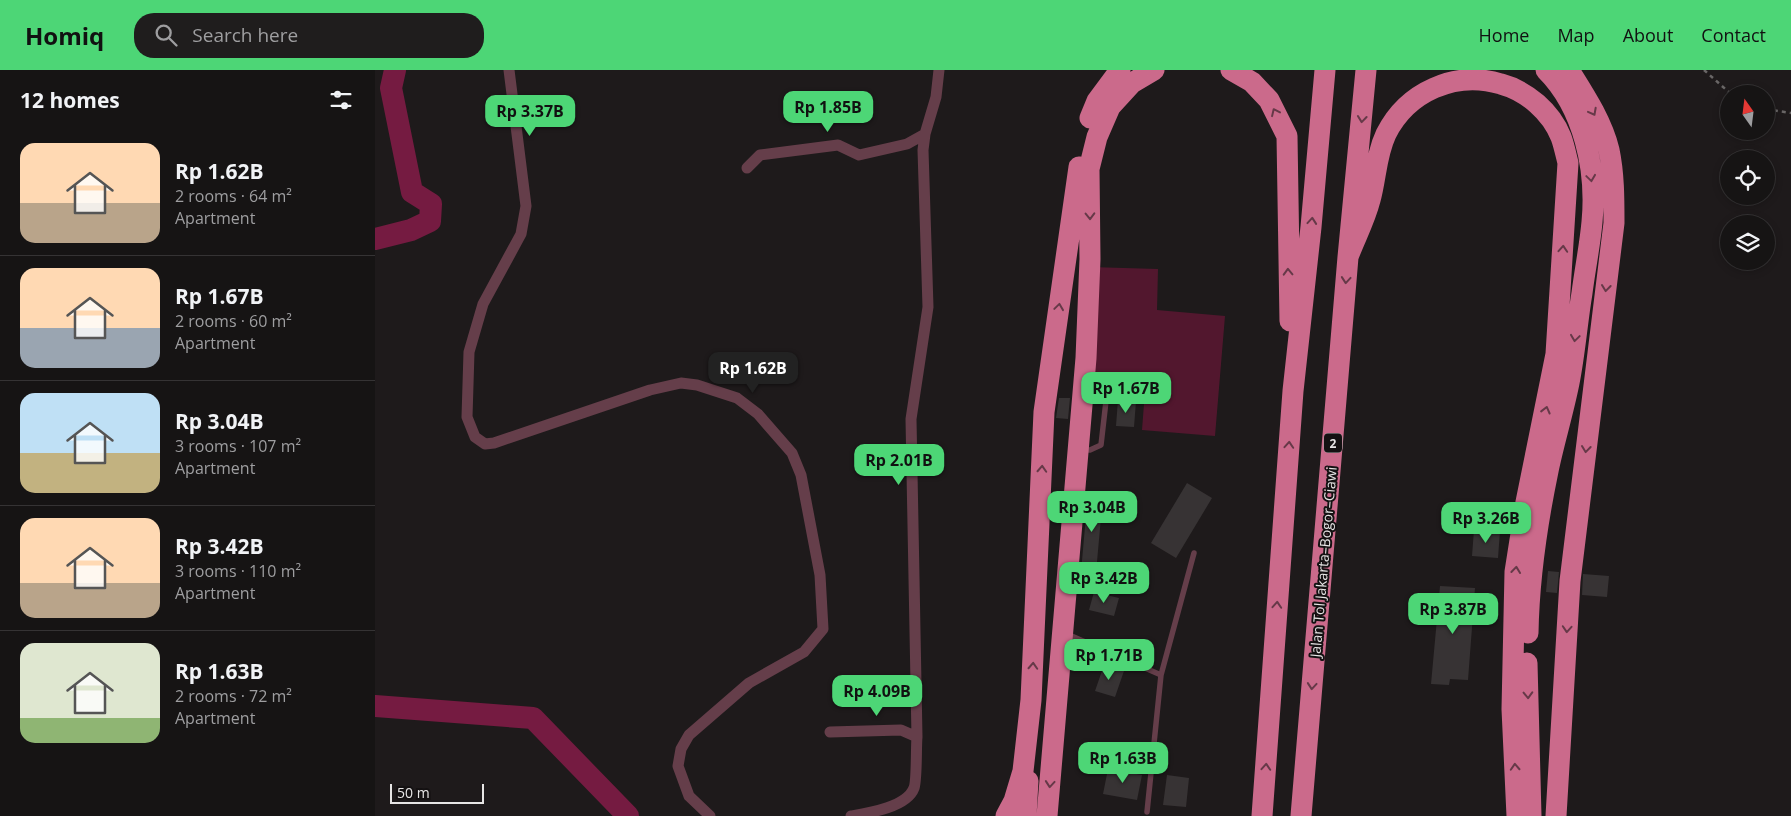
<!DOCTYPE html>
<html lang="en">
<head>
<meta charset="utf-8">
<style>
  body { margin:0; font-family:"Open Sans",sans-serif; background:#1f1d1d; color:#f1f3f6; height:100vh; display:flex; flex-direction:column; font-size:19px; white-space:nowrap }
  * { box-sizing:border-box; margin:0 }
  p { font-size:16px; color:#9e9ea0 }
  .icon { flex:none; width:28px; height:28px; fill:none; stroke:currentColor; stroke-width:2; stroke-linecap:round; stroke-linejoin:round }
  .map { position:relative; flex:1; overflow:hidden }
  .panel { display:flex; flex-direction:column; background:#161414; width:375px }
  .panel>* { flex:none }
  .needle { width:32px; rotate:346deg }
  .controls { position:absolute; left:1345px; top:15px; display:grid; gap:10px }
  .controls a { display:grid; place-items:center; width:55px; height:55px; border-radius:50%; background:#161414; box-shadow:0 2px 8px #0003,0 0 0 1px #353334; font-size:25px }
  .scale { position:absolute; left:15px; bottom:12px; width:94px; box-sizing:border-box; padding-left:5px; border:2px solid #e7e5e5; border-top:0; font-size:14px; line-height:18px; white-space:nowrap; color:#e7e5e5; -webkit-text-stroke:4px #141112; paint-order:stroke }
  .price { position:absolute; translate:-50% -42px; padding:0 11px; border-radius:10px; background:#4dd676; color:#111; font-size:16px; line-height:32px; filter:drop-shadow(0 1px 2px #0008) }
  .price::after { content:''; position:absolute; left:50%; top:30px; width:15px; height:11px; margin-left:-8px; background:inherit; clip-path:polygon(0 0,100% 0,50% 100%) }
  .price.active { background:#222; color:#fff }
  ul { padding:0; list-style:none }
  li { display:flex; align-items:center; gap:15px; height:125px; padding:0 20px }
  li+li { border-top:1px solid #353334 }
  li span { display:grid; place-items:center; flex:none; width:140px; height:100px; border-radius:15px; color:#555 }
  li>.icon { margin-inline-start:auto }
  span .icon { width:60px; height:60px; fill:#fffc; stroke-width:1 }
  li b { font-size:21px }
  h2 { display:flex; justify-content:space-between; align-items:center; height:60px; padding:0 20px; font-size:21px }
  header { display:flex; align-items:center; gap:30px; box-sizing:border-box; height:70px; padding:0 25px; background:#4dd676; color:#111 }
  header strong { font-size:24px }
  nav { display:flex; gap:28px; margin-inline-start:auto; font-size:18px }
  .search { width:350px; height:45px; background:#1f1d1d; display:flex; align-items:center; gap:12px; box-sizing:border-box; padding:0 18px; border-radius:20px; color:#9e9ea0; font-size:19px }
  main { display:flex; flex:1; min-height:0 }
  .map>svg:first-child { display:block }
  .green { fill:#52172e }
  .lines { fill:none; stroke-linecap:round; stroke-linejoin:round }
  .river { stroke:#751b41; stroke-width:22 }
  .building { fill:#373334 }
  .path { stroke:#696666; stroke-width:2.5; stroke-dasharray:4 4; stroke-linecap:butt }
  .lane { stroke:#653e4a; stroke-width:5.5 }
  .street { stroke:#653e4a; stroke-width:11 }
  .highway { stroke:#cb6a8b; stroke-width:21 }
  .oneway { stroke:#663948 }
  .labels { text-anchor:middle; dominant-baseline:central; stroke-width:4; stroke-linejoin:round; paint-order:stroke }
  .shield { fill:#141112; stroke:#a8a5a6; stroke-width:1 }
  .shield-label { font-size:12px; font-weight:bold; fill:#e7e5e5 }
  .street-label { font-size:14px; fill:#e7e5e5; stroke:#141112 }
</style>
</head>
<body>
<header>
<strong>Homiq</strong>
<div class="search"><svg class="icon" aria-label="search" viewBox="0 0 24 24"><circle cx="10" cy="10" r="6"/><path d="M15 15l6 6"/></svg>Search here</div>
<nav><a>Home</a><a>Map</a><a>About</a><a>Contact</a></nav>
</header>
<main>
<section class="panel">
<h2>12 homes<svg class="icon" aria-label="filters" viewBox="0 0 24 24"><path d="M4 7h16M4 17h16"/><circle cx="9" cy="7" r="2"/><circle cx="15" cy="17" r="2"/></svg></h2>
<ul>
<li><span style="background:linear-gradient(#ffd9b3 60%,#b9a48a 0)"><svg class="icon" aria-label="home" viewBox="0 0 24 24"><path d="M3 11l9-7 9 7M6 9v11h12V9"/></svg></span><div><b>Rp 1.62B</b><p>2 rooms · 64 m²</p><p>Apartment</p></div></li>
<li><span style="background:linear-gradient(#ffd9b3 60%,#9aa5b1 0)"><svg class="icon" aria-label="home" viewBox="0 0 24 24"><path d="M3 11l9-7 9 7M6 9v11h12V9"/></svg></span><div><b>Rp 1.67B</b><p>2 rooms · 60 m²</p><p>Apartment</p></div></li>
<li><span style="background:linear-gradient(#bfe0f5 60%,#c2b280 0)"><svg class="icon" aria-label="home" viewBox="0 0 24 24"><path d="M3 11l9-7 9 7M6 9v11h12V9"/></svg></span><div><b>Rp 3.04B</b><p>3 rooms · 107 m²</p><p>Apartment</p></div></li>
<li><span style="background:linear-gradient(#ffd9b3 65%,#b9a48a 0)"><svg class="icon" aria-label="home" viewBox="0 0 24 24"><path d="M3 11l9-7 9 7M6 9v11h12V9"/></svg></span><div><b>Rp 3.42B</b><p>3 rooms · 110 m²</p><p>Apartment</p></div></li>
<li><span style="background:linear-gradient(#dfe7d0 75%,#8fb573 0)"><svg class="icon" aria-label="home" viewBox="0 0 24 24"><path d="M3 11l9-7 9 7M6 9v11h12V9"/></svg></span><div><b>Rp 1.63B</b><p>2 rooms · 72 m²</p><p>Apartment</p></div></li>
</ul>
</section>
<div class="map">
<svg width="1416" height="746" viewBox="0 0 1416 746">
  <rect width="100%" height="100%" fill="#1e1a1b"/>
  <path class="green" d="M715 197 783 199 782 240 850 246 840 366 767 360 769 334 708 331Z"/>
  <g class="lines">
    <path class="river" d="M0 169 36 160 55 151 56 134 37 122 16 18 20 0
      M0 636 158 648 253 746"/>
  </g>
  <path class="building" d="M684 328H695L693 349 681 348Z
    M743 330 761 331 759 357 741 356Z
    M812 413 837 428 801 488 776 473Z
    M713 423 728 425 721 503 706 502Z
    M1099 460 1125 461 1123 488 1097 486Z
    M1173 501 1184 502 1182 523 1171 522Z
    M1208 504 1234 506 1232 527 1207 525Z
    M1065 516 1100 518 1093 610 1075 609 1074 615 1056 614Z
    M719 522 744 528 739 546 714 540Z
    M729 595 749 601 740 627 720 621Z
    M733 699 767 705 762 730 728 724Z
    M792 705 814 708 811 737 788 735Z"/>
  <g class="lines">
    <path class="path" d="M1329 0 1356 24
      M1391 39 1416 43"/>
    <path class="lane" d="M708 380H715L726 375 731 331
      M692 564 786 605
      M772 742 786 605 819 483"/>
    <path class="street" d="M134 0 151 136 146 164 108 234 94 282 92 347 100 367 110 374 119 373 275 320 306 313 322 315 362 328 383 344 417 383 426 405 445 505 448 559 429 582 374 613 314 665 306 679 303 696 314 726 335 746
      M372 98 385 85 463 75 484 85 532 74 550 64
      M455 662 526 660 542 667
      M476 746C494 743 532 737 539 718 542 711 541 677 542 667L536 349 553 237 548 80 550 64 561 27 564 0"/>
    <path class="highway" d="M856 0 877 12 894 30 912 66 915 251
      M715 48 722 31 745 0
      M973 187C980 168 990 150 995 130 1001 109 1001 85 1011 64 1032 22 1080 0 1126 14 1152 21 1176 42 1186 67 1189 75 1191 85 1193 93L1181 284 1151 432 1140 502 1137 639 1142 746
      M1153 563C1154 509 1162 454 1173 401 1179 372 1188 343 1194 313 1200 283 1202 253 1207 223 1210 199 1215 175 1217 152 1222 100 1209 38 1171 0
      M1152 593 1156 746
      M631 746 639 731 648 701 656 630 669 342 704 97
      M651 746 653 711
      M672 746 711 288 715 189 714 99 722 67 735 37 757 13 779 0
      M887 746 918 321 936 157 950 0
      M926 746 973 187 991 0
      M1181 746 1195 511 1239 153C1239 128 1239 104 1234 80 1227 51 1209 24 1194 0"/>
  </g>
  <defs><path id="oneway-chevron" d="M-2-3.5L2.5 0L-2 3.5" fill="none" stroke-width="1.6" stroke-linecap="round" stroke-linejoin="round" transform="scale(1.25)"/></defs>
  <g class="oneway">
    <use href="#oneway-chevron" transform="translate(900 42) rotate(-115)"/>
    <use href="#oneway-chevron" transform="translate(1218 42) rotate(62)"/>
    <use href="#oneway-chevron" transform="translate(987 49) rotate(96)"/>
    <use href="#oneway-chevron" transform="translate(1216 108) rotate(82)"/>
    <use href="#oneway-chevron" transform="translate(715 146) rotate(89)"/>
    <use href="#oneway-chevron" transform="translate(937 151) rotate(-85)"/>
    <use href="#oneway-chevron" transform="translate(1188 179) rotate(-86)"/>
    <use href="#oneway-chevron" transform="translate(913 202) rotate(-92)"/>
    <use href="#oneway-chevron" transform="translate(971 210) rotate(95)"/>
    <use href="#oneway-chevron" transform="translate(1231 218) rotate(97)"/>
    <use href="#oneway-chevron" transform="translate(684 237) rotate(-82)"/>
    <use href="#oneway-chevron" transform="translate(1200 268) rotate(98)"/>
    <use href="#oneway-chevron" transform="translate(1171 340) rotate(-76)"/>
    <use href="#oneway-chevron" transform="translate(914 375) rotate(-86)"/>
    <use href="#oneway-chevron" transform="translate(1211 379) rotate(97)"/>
    <use href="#oneway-chevron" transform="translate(667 399) rotate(-87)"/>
    <use href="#oneway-chevron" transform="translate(1141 500) rotate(-84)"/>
    <use href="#oneway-chevron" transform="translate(902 535) rotate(-86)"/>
    <use href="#oneway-chevron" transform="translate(1192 559) rotate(94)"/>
    <use href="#oneway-chevron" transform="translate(658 596) rotate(-87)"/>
    <use href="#oneway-chevron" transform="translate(937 616) rotate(95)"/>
    <use href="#oneway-chevron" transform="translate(1153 625) rotate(88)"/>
    <use href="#oneway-chevron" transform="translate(891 697) rotate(-86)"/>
    <use href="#oneway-chevron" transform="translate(1140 697) rotate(-93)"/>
    <use href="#oneway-chevron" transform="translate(675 714) rotate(95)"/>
  </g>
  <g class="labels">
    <rect class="shield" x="949" y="363.5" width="18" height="19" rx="4"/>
    <g class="shield-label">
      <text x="958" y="373">2</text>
    </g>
    <g class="street-label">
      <text transform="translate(948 492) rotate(-85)">Jalan Tol Jakarta–Bogor–Ciawi</text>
    </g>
  </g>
</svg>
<div class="controls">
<a><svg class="needle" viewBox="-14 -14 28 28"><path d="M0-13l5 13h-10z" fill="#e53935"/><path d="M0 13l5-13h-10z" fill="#9e9ea0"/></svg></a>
<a><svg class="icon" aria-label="locate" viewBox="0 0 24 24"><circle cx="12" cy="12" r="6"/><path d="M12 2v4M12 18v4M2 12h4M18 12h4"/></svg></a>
<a><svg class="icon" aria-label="layers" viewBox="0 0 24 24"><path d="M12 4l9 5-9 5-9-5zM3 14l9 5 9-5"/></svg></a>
</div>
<div class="scale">50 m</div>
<b class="price" style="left:453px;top:63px">Rp 1.85B</b>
<b class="price" style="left:155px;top:67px">Rp 3.37B</b>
<b class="price active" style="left:378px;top:324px">Rp 1.62B</b>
<b class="price" style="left:751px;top:344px">Rp 1.67B</b>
<b class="price" style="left:524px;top:416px">Rp 2.01B</b>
<b class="price" style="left:717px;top:463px">Rp 3.04B</b>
<b class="price" style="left:1111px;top:474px">Rp 3.26B</b>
<b class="price" style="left:729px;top:534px">Rp 3.42B</b>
<b class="price" style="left:1078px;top:565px">Rp 3.87B</b>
<b class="price" style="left:734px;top:611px">Rp 1.71B</b>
<b class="price" style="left:502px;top:647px">Rp 4.09B</b>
<b class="price" style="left:748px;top:714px">Rp 1.63B</b>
</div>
</main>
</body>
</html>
